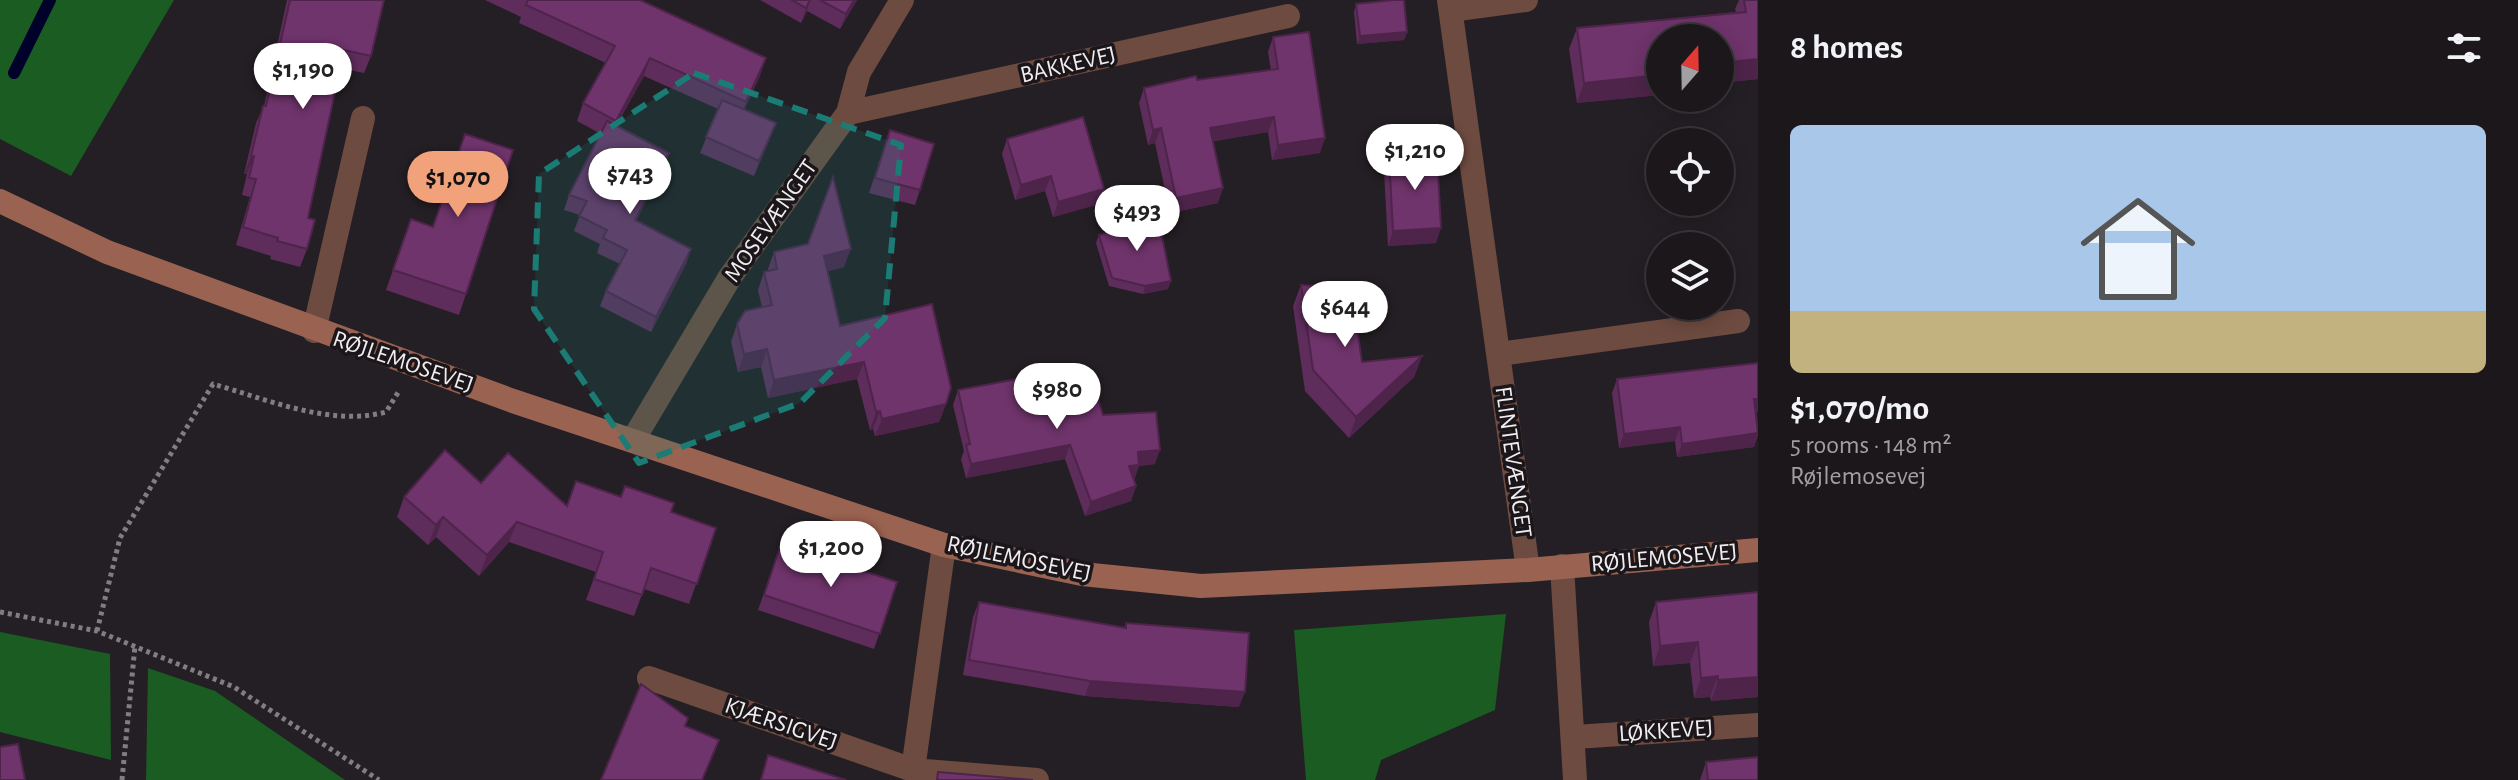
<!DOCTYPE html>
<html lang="en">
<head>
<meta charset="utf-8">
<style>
  body { margin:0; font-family:"Alegreya Sans",sans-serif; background:#282428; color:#f1f3f6; height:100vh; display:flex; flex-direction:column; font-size:30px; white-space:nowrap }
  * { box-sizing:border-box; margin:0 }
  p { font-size:26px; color:#a09fa3 }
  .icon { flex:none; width:44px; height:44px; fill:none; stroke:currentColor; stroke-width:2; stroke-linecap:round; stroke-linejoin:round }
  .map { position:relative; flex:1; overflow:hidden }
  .drawer { display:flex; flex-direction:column; background:#1b171b; width:760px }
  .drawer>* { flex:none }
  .needle { width:52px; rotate:20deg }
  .tools { position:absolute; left:1646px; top:24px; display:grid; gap:16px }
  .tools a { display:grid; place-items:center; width:88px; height:88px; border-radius:50%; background:#1b171b; box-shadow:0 4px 20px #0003,0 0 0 2px #39363a; font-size:40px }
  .price { position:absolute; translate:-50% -68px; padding:0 18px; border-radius:28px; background:#fff; color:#222; font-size:26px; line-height:52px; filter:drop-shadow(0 2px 4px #0008) }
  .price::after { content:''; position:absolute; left:50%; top:48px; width:24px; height:18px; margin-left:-12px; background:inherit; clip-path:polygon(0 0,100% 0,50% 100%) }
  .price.on { background:#f1a27b; color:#111 }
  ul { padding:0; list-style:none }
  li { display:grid; align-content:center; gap:16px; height:424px; padding:0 32px }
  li+li { border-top:2px solid #39363a }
  li span { display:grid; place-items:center; height:248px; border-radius:12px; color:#555 }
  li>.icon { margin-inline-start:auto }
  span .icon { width:144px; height:144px; fill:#fffc; stroke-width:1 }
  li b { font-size:34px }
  h2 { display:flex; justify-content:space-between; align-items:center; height:96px; padding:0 32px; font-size:34px }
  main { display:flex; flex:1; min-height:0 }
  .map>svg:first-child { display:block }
  .forest { fill:#1a5c22 }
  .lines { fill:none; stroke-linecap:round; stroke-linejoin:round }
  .stream { stroke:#00012b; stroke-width:12 }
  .path { stroke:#817d81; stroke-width:5; stroke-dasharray:4 4; stroke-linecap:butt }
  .street { stroke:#6e4b40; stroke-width:24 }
  .secondary { stroke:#996251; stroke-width:24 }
  .wall { fill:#5f2d5c }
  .shaded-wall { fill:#4e244b }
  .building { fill:#6f346b; stroke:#4e244b; stroke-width:2 }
  .marked { fill:#1a7c74; fill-opacity:0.2; stroke:#1a7c74; stroke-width:6; stroke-dasharray:16 10; stroke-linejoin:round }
  .labels { text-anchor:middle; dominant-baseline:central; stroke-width:7; stroke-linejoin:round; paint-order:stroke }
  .street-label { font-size:24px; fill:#f0edf0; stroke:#1b161a }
</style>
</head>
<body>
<main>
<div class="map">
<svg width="1758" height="780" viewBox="0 0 1758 780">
  <rect width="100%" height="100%" fill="#241f24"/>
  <path class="forest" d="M0 0H174L71 176 0 139Z
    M1506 614 1495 710 1381 760 1375 780H1306L1294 630Z
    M0 632 110 654 111 760 0 732Z
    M148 668 215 691 345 780H146Z"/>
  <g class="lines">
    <path class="stream" d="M14 73 50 0"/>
    <path class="path" d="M0 612 97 631 234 687 379 780
      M97 631 120 538 213 384C266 399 331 427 386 412L399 391
      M122 780 135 646"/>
    <path class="street" d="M1449 0 1528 570
      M1451 10 1526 0
      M848 113 1288 16
      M314 331 363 118
      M1499 354 1738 321
      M633 440 730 277 848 113 859 72 902 0
      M944 545 913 770 1037 780
      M1562 566 1575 780
      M649 678 913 770
      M1575 737 1758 725"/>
    <path class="secondary" d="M0 201 107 252 513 401 944 545 1082 574 1201 586 1528 570 1758 550"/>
  </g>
  <path class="wall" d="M287 0H384L371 56 364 73 340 68 308 218 307 249 300 267 270 259 271 256 236 245 250 197 242 195 247 174H244L256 123 264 106Z
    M485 0H640L760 76 744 109 770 138 754 176 700 153 718 109 644 76 616 126 669 153 663 168 636 221 691 249 686 264 651 332 600 306 606 291 620 264 597 253 600 244 574 231 580 215 564 210 569 195 601 134 577 121 583 103 606 63 519 23 521 17Z
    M760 0H857L840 29 807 11 801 23Z
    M1739 0H1758V79L1720 83 1660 38V95L1577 103 1569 49 1577 28 1736 12 1735 9Z
    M1356 4 1407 32 1404 40 1357 44 1354 12Z
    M1273 37 1320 153 1272 160 1268 132 1213 141 1218 203 1170 213 1155 143 1148 145 1139 103 1144 88 1271 70 1268 52Z
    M890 130 920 190 915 205 869 193Z
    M1007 139 1104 189 1099 204 1053 217 1045 191 1015 200 1002 154Z
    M1389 156 1436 243 1388 246 1384 171Z
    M411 219 466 294 459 315 386 290Z
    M1099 235 1168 289 1143 294 1109 286 1096 243Z
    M774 252 844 267 828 271 840 326 946 404 939 422 875 436 873 429 870 430 857 379 768 398 761 367 738 372 731 342 737 324 762 307 758 290 764 272H767Z
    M1301 285 1362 362 1422 356 1414 377 1349 438 1305 391 1293 306Z
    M1617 379 1756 412 1758 435 1754 447 1677 457 1675 441 1619 448 1612 393Z
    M958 390 1050 416 1103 415 1155 464 1139 466 1134 480 1136 486 1131 501 1085 516 1065 459 966 478 961 459 964 451 953 405Z
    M481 483 567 506 621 497 716 528 689 604 644 589 634 616 586 600 596 572 509 542 479 576 436 537 428 545 397 517 404 497Z
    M781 544 897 582 874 649 758 610Z
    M1758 592V697L1711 701 1710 697 1694 698 1690 663 1653 666 1649 622 1656 602Z
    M979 602 1124 628 1126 623 1239 707 1085 696 963 675 973 617Z
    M1706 762 1758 780H1700Z"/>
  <path class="shaded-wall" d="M810 0 807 11 801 23 806 8Z
    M854 0H857L840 29 846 14Z
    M1407 32 1404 40 1357 44 1360 36Z
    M650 58 644 76 609 139 616 121Z
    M766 58 760 76 740 119 746 102Z
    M1758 59V79L1720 83V63Z
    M1660 75V95L1577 103 1584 83Z
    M1274 117 1268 132 1205 143 1210 128Z
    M776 123 770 138 754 176 759 161Z
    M1161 128 1155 143 1148 145 1153 130Z
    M1325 138 1320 153 1272 160 1278 145Z
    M669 153 663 168 629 235 635 220Z
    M251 156H254L247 174H244Z
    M1051 176 1045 191 1015 200 1021 185Z
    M1223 188 1218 203 1170 213 1176 198Z
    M1104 189 1099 204 1053 217 1058 202Z
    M1441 228 1436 243 1388 246 1393 231Z
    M691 249 686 264 651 332 656 317Z
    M851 249 844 267 818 274 824 256Z
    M1171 281 1168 289 1143 294 1145 286Z
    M767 349 761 367 738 372 744 354Z
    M1422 356 1414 377 1349 438 1356 417Z
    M864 362 857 379 768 398 774 380Z
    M1754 399H1758V412L1750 413Z
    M946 404 939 422 875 436 882 419Z
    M880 411 873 429 870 430 876 412Z
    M1680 427 1675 441 1619 448 1624 434Z
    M1758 433 1754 447 1677 457 1682 444Z
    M1070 445 1065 459 966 478 971 464Z
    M1160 450 1155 464 1139 466 1134 480 1129 466 1138 452Z
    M1136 486 1131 501 1085 516 1091 502Z
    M443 517 436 537 428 545 436 525Z
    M517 522 509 542 479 576 487 555Z
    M1698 642 1690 663 1653 666 1660 646Z
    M1718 676 1710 697 1694 698 1701 678Z
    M1758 677V697L1711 701 1718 680Z
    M1090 681 1245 692 1239 707 1085 696Z"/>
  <path class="building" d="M290 0H384L371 56 344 50 308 218 315 220 307 249 277 241 278 238 243 227 256 179 249 178 254 156H251L263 106H266Z
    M528 0H640L766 58 746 102 650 58 616 121 583 103 615 46 526 5Z
    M792 0H810L806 8Z
    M820 0H854L846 14Z
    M1394 0H1404L1407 32 1360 36 1356 4Z
    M1744 0H1758V59L1720 63V38H1660V75L1584 83 1577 28 1746 12Z
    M1309 32 1325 138 1278 145 1274 117 1210 128 1223 188 1176 198 1161 128 1153 130 1144 88 1196 76 1197 80 1278 69 1273 37Z
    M722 100 776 123 759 161 706 137Z
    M1083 117 1104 189 1058 202 1051 176 1021 185 1007 139Z
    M607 121 669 153 635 220 691 249 656 317 606 291 627 250 603 238 607 230 579 216 587 201 569 195Z
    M890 130 934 144 920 190 875 178Z
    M465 134 513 150 466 294 393 270 411 219 433 227Z
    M1437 154 1441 228 1393 231 1389 156Z
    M833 177 851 249 824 256 840 326 932 304 951 388 946 404 882 419 880 411 876 412 864 362 774 380 767 349 744 354 737 324 745 311 772 305 764 272 777 269 774 252 808 244Z
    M1158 216 1171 281 1145 286 1112 278 1099 235Z
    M1301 285 1351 288 1362 362 1422 356 1356 417 1313 370Z
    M1758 363V399H1754L1758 433 1682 444 1680 427 1624 434 1617 379Z
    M1055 372 1050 416 1098 399 1103 415 1156 412 1160 450 1138 452 1139 465 1129 466 1136 486 1091 502 1070 445 971 464 966 445 970 444 958 390Z
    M445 450 481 483 508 453 567 506 576 481 621 497 625 486 674 503 671 512 716 528 697 584 651 568 642 595 594 579 603 552 517 522 487 555 443 517 436 525 404 497Z
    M781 544 897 582 880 634 764 595Z
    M1758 592V677L1718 680V676L1701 678 1698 642 1660 646 1656 602Z
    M979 602 1126 628V623L1249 633 1245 692 1090 681 969 660Z
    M641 684 688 718 685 726 719 740 702 780H601Z
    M18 744 25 780H0V747Z
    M768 755 846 780H761Z
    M1758 757V780H1706H1708L1706 762Z
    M938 772 1033 780H937Z"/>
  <path class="marked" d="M694 73 901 145 885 318 800 403 639 463 534 309 539 174Z"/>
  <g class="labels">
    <g class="street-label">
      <text transform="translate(1068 65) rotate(-13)">BAKKEVEJ</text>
      <text transform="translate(771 221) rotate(-55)">MOSEVÆNGET</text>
      <text transform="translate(403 362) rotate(19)">RØJLEMOSEVEJ</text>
      <text transform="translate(1513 462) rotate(82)">FLINTEVÆNGET</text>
      <text transform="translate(1664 558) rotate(-5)">RØJLEMOSEVEJ</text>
      <text transform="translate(1019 559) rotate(12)">RØJLEMOSEVEJ</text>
      <text transform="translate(781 724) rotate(19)">KJÆRSIGVEJ</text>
      <text transform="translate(1666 731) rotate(-4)">LØKKEVEJ</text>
    </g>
  </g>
</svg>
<div class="tools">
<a><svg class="needle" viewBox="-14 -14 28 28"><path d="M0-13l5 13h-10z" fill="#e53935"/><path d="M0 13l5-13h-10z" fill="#a09fa3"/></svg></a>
<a><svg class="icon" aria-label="locate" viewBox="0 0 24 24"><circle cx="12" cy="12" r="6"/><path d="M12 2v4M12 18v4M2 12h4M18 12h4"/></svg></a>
<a><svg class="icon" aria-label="layers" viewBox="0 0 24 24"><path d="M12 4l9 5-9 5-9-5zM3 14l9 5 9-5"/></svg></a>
</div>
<b class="price" style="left:303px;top:111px">$1,190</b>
<b class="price" style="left:1415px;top:192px">$1,210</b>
<b class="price" style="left:630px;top:216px">$743</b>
<b class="price on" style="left:458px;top:219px">$1,070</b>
<b class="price" style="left:1137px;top:253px">$493</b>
<b class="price" style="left:1345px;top:349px">$644</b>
<b class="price" style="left:1057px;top:431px">$980</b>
<b class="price" style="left:831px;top:589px">$1,200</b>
</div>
<section class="drawer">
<h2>8 homes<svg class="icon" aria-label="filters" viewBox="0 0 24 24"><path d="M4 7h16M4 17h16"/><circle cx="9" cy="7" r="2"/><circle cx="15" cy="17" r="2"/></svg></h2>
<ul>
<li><span style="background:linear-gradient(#a9c7e8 75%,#c2b280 0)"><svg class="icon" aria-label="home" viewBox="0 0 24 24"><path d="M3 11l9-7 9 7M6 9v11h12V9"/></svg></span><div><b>$1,070/mo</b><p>5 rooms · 148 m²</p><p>Røjlemosevej</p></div></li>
</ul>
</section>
</main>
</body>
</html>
